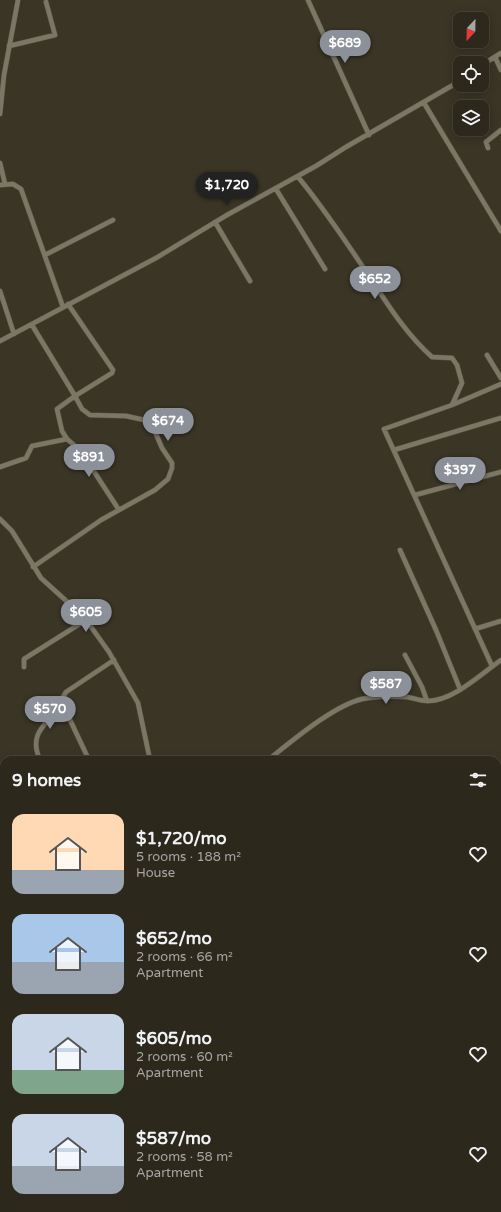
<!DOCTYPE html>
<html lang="en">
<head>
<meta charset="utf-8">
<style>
  body { margin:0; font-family:"Varela Round",sans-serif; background:#383429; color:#f1f3f6; height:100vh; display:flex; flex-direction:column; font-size:15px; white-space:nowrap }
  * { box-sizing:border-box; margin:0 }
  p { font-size:13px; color:#a6a6a3 }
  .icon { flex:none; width:22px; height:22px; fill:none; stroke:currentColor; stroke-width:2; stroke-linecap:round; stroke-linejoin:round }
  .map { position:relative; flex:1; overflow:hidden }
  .drawer { position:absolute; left:0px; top:756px; width:501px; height:456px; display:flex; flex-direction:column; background:#2c281c; border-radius:12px 12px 0 0; box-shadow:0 2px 10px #0003,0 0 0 1px #48443b }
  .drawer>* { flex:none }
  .needle { width:26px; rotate:202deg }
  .buttons { position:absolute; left:453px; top:12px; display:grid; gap:8px }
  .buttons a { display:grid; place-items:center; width:36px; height:36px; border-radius:8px; background:#2c281c; box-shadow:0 2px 10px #0003,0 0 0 1px #48443b; font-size:20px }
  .price { position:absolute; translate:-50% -34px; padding:0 9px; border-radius:14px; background:#8c9099; color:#fff; font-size:13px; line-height:26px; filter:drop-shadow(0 1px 2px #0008) }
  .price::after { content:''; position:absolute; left:50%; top:24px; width:12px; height:9px; margin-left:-6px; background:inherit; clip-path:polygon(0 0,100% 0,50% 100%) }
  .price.active { background:#222; color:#fff }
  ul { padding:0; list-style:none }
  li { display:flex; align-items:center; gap:12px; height:100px; padding:0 12px }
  li span { display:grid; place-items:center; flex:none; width:112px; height:80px; border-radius:12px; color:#555 }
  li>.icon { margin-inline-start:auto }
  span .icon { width:48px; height:48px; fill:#fffc; stroke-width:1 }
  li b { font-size:17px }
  h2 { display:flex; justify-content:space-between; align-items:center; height:48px; padding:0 12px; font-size:17px }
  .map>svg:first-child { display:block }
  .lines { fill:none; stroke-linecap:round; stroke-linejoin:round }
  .street-casing { stroke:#575245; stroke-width:5.5 }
  .street { stroke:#7c7665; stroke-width:4.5 }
</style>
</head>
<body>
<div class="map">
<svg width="501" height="1212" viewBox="0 0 501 1212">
  <rect width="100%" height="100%" fill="#3a3525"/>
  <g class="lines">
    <g class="street-casing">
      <path id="street" d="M308 0 369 135
        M9 46 55 35 46 2
        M495 57 501 70
        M482 65 501 53
        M424 103 501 231
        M0 114 4 75 18 0
        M488 148 486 142 501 130
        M0 163 5 184
        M298 177C324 208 346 242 369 276 388 305 406 334 432 357L452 358 457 365 462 383 452 405
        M0 185 13 184 21 189 63 307
        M276 189 325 269
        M215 222 250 281
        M45 255 113 220
        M0 291 14 334
        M68 304 113 370 112 373 75 396 82 409 90 415 126 416 149 421
        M0 341 156 258 227 215 316 166 346 147 460 81
        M487 355 501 378
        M67 439 80 450 119 510
        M394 450 501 418
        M0 467 26 458 32 446 67 439 62 431 57 409 75 396 32 325
        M415 495 501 472
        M0 519 12 531 41 578 84 617 109 652 138 703 150 760
        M400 550 436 630 460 689
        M33 567 101 520 155 490 168 479 172 468V463L162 448 150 420 155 414 160 413 175 426
        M475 629 501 621
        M405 655 422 687 427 701
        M492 666 384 429 452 405 501 384
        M24 667V659L86 620
        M40 760C27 731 49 724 62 703
        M89 760 62 703 63 697 66 692 114 660
        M268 760C292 741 333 706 362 699 376 696 392 696 407 697 414 698 421 701 428 701 453 701 481 674 501 660
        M0 788 4 798
        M0 810 2 814 0 821
        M0 828V831
        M497 917 501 914
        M0 930 4 935
        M497 939 501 952
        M501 980 497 982 501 1005
        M0 1033 4 1038
        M497 1097 501 1081
        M497 1169 501 1170
        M91 1208 95 1212
        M169 1208 173 1212
        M54 1212 57 1208
        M235 1212 236 1208"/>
    </g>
    <use href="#street" class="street"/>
  </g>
</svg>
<div class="buttons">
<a><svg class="needle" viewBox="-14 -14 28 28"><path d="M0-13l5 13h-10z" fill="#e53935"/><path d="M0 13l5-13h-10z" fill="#a6a6a3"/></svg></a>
<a><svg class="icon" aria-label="locate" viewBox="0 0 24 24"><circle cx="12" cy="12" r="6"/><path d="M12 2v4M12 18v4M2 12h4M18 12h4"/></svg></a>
<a><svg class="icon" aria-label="layers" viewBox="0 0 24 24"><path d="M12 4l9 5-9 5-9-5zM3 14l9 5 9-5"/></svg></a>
</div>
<b class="price" style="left:345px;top:64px">$689</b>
<b class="price active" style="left:227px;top:206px">$1,720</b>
<b class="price" style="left:375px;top:300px">$652</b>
<b class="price" style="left:168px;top:442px">$674</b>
<b class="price" style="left:89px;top:478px">$891</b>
<b class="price" style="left:460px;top:491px">$397</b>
<b class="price" style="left:86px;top:633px">$605</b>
<b class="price" style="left:386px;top:705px">$587</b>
<b class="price" style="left:50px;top:730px">$570</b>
<section class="drawer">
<h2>9 homes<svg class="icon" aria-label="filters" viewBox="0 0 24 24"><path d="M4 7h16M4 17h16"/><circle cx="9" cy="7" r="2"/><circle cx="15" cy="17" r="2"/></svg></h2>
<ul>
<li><span style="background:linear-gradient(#ffd9b3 70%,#9aa5b1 0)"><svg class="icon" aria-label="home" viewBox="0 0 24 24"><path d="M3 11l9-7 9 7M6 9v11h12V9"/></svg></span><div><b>$1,720/mo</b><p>5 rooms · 188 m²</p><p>House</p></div><svg class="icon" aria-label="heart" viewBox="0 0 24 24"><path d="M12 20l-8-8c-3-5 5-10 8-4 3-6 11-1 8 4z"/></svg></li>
<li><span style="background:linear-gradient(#a9c7e8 60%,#9aa5b1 0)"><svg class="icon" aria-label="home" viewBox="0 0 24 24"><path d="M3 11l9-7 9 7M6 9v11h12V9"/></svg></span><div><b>$652/mo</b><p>2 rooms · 66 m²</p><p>Apartment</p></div><svg class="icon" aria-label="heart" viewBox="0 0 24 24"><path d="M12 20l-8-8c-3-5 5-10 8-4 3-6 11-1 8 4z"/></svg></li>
<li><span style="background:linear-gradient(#c9d6e8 70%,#7fa58c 0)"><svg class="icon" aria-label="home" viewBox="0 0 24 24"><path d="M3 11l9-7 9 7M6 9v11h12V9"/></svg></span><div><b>$605/mo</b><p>2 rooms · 60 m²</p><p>Apartment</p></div><svg class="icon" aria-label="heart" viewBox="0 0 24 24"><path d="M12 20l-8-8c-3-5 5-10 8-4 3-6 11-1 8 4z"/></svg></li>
<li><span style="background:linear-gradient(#c9d6e8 65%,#9aa5b1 0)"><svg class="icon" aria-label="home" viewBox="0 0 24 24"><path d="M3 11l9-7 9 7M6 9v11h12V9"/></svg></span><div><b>$587/mo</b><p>2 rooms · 58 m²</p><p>Apartment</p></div><svg class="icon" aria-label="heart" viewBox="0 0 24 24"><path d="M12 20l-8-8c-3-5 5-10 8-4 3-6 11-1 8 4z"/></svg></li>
</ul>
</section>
</div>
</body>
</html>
